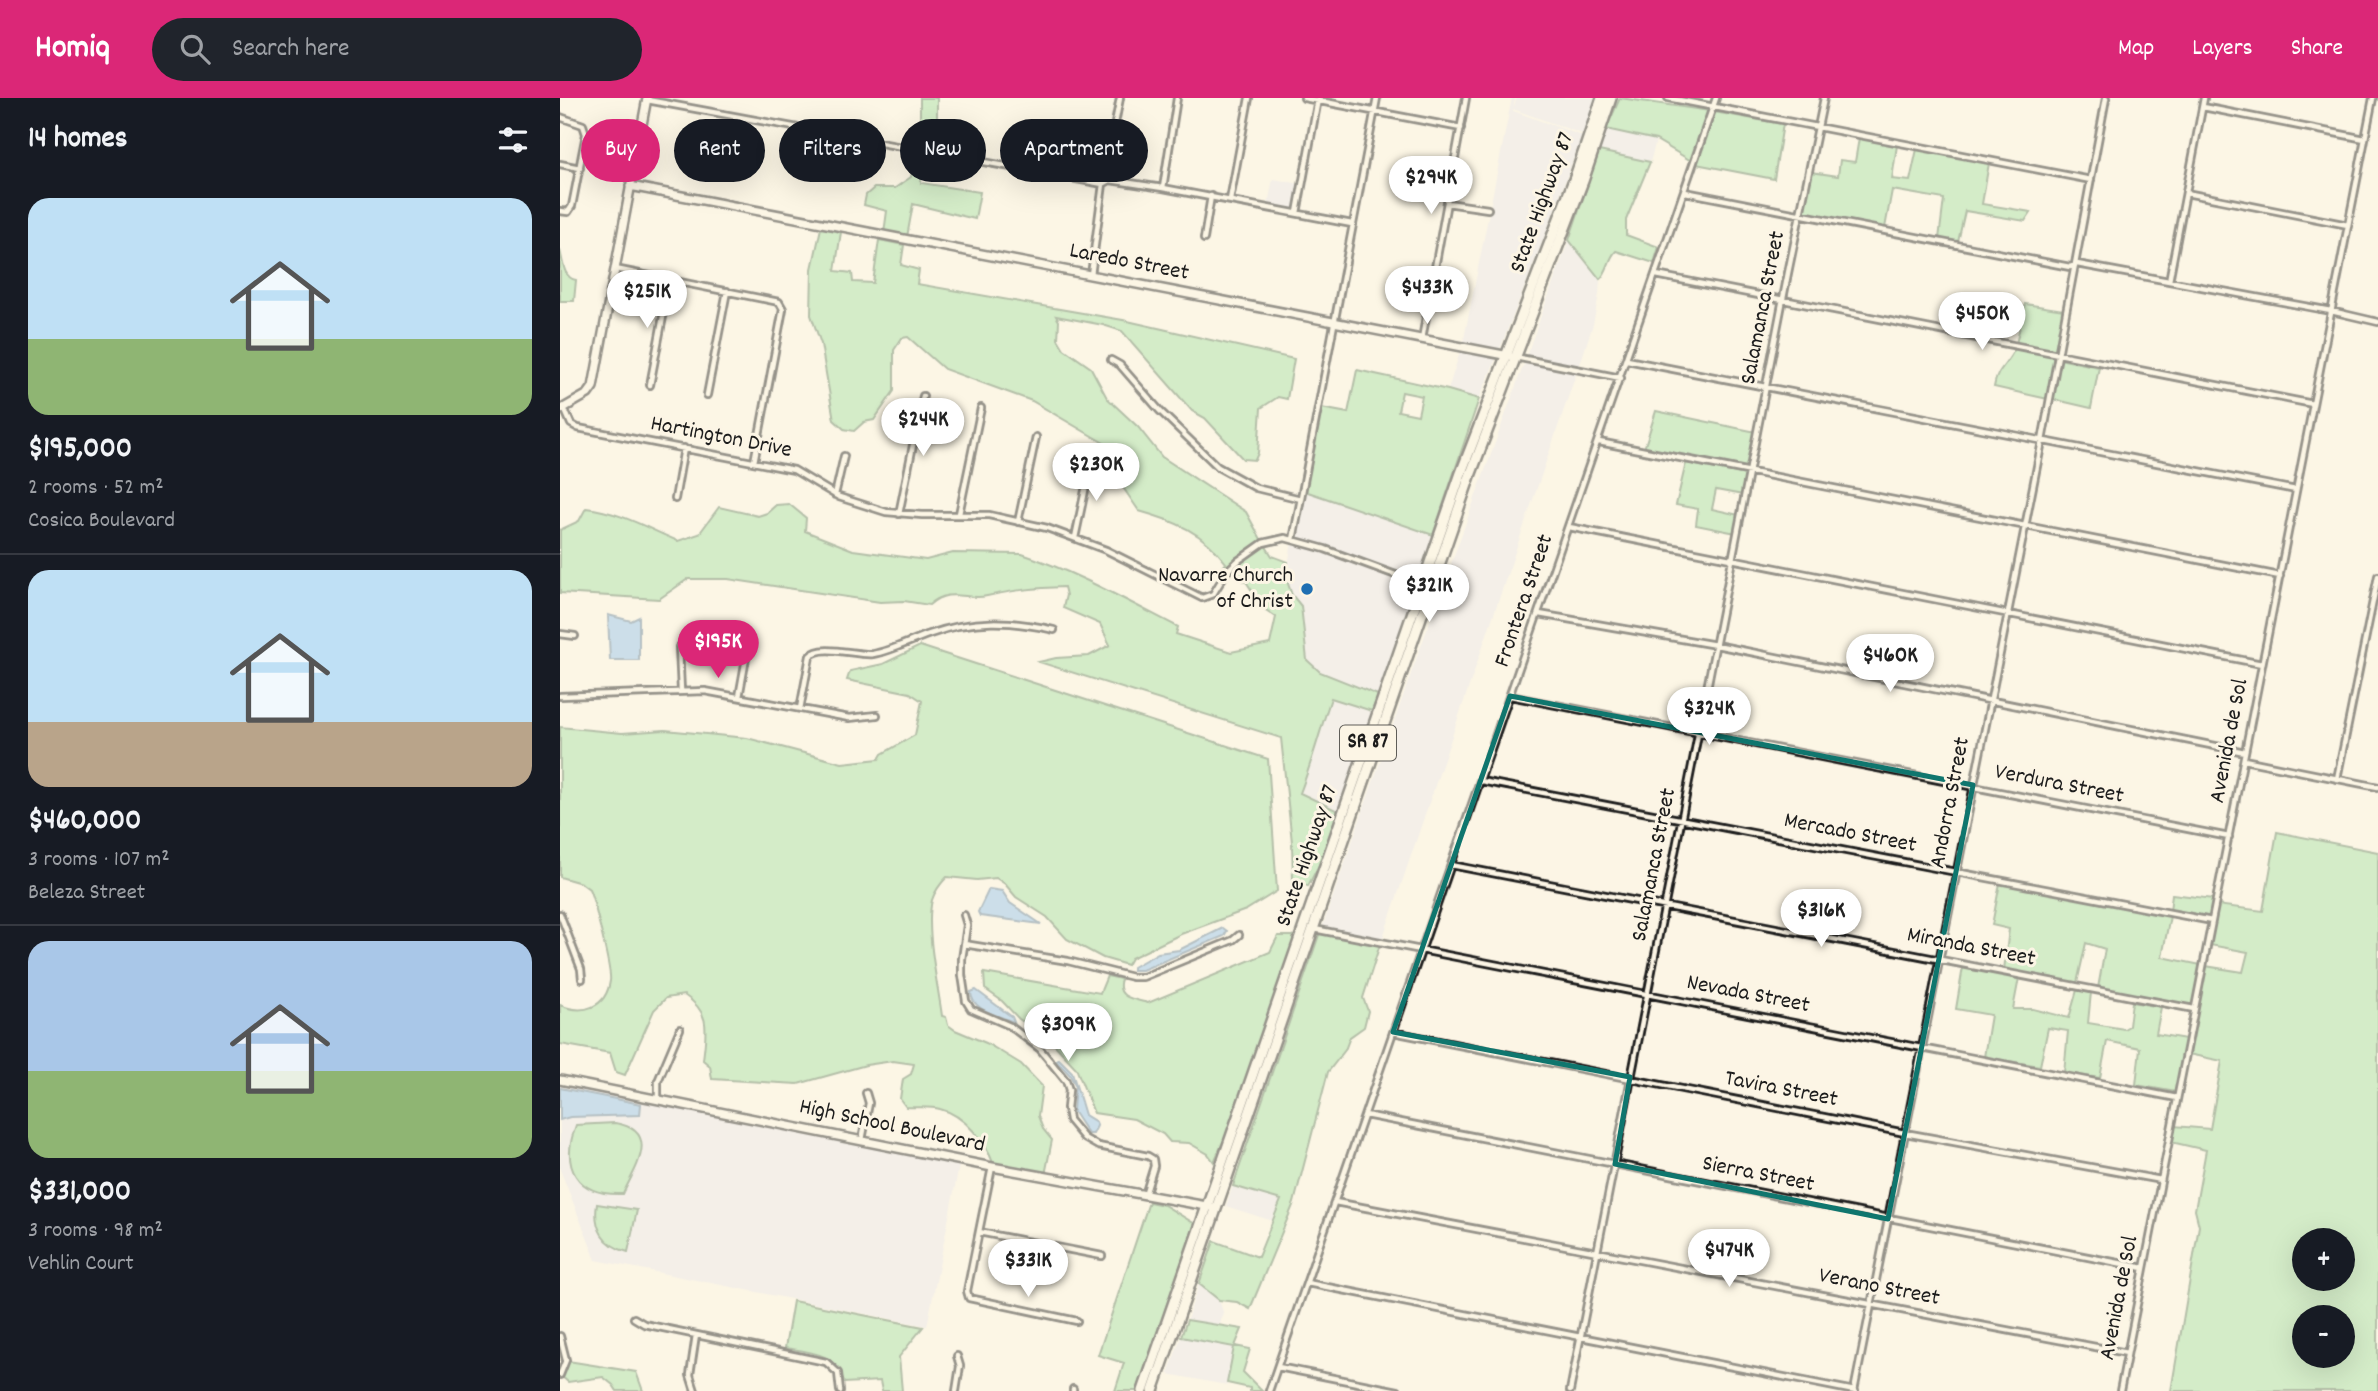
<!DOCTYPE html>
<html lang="en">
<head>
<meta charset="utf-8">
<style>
  body { margin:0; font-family:Dekko,sans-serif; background:#20242c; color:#f1f3f6; height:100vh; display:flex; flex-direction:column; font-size:26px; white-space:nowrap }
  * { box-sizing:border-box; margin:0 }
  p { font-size:23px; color:#9ea1a6 }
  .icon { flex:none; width:38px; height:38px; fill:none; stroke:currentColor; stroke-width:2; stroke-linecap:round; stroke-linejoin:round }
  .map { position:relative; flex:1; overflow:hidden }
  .sheet { display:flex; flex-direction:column; background:#171b24; width:560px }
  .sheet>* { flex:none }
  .hud { position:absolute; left:21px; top:21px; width:665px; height:63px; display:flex; gap:14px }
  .tools { position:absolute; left:1732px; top:1130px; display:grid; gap:14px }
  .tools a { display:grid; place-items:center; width:63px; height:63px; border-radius:50%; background:#171b24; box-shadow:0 7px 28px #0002; font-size:35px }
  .price { position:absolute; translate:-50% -60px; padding:0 16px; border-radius:24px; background:#fff; color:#222; font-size:23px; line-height:46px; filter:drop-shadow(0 2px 4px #0008) }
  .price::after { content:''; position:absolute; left:50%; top:42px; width:21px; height:16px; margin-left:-10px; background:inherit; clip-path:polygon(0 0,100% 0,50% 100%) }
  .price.active { background:#db2777; color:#fff }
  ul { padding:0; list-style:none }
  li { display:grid; align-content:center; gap:14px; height:371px; padding:0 28px }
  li+li { border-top:2px solid #363941 }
  li span { display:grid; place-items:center; height:217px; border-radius:21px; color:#555 }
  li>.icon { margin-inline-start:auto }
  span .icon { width:126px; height:126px; fill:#fffc; stroke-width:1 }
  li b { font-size:30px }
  h2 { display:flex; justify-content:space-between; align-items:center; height:84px; padding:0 28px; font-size:30px }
  .tag { padding:0 24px; border-radius:32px; background:#171b24; box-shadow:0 7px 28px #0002; font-size:24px; line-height:63px }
  .tag.active { background:#db2777; color:#fff }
  header { display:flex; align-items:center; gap:42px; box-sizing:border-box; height:98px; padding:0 35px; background:#db2777; color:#fff }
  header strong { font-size:33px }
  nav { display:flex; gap:38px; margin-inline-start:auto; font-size:24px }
  .search { width:490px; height:63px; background:#20242c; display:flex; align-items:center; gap:18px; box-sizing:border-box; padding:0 24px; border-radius:38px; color:#9ea1a6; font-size:26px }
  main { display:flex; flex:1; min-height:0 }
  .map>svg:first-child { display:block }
  .built { fill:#eae6ea }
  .green { fill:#a4dfa4; stroke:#607e60; stroke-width:2; fill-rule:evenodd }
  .water { fill:#92c2ee; stroke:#63809a; stroke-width:2 }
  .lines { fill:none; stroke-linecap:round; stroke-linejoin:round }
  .street-casing { stroke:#1c1c1c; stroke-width:10 }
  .secondary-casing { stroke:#1c1c1c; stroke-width:12 }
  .highway-casing { stroke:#1c1c1c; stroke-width:14 }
  .street { stroke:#fcf5e5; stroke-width:4.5 }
  .secondary { stroke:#fcf5e5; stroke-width:7 }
  .highway { stroke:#fcf5e5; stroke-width:9 }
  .marked { fill:none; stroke:#0f766e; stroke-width:5; stroke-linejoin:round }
  .poi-dot { fill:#1f6fb2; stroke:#fcf5e5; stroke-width:2.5 }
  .labels { text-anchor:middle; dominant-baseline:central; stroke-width:6; stroke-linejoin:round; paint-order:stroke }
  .shield { fill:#fcf5e5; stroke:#5f5d58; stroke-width:2 }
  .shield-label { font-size:21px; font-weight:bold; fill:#1c1c1c }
  .street-label { font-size:23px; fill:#1c1c1c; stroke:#fcf5e5 }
  .poi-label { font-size:23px; fill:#1c1c1c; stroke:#fcf5e5; text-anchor:end }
</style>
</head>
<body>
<header>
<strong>Homiq</strong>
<div class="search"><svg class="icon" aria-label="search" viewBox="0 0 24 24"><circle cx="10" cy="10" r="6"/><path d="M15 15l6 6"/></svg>Search here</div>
<nav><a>Map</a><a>Layers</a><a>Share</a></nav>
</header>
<main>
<section class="sheet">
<h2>14 homes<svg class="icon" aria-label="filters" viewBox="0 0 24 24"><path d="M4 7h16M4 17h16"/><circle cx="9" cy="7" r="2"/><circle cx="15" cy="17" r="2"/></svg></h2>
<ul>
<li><span style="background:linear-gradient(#bfe0f5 65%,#8fb573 0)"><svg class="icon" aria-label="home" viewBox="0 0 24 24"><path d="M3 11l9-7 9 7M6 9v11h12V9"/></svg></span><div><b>$195,000</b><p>2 rooms · 52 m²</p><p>Cosica Boulevard</p></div></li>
<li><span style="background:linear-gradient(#bfe0f5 70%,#b9a48a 0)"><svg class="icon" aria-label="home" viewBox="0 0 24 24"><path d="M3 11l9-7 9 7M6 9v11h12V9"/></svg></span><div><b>$460,000</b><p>3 rooms · 107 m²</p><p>Beleza Street</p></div></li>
<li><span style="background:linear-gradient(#a9c7e8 60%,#8fb573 0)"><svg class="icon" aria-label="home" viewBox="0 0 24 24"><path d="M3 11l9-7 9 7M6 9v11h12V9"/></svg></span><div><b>$331,000</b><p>3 rooms · 98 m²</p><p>Vehlin Court</p></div></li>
</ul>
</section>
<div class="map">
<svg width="1818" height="1293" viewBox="0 0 1818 1293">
  <rect width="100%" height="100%" fill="#fcf5e5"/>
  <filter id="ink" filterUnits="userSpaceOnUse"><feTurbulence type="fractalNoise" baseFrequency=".0143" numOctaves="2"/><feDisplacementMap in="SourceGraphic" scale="14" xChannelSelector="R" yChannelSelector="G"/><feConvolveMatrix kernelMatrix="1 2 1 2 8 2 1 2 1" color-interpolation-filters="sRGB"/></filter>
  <g filter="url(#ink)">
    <path class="built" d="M952 0H955L953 13 1022 38 986 135 939 253 903 246Z
      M957 0H1037L1025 37 953 11Z
      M1046 31 1096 42 1090 64 1039 53Z
      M713 81 740 86 735 112 708 107Z
      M1009 142 1040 181 1039 196 1033 226 1019 269 966 259Z
      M901 251 937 258 919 301 888 292Z
      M965 263 1017 273 822 842 762 830 852 573Z
      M745 393 873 437 857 481 736 440Z
      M732 444 856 486 818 597 759 574 747 562 741 508 732 497 726 480Z
      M771 599 812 613 778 713 740 695 754 658 759 635Z
      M0 987 399 1068 367 1228 36 1162 0 1071Z
      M673 1088 721 1101 713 1123 666 1108Z
      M639 1186 659 1202 663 1214 660 1227 627 1222Z
      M621 1239 675 1249 667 1287 608 1276Z"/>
    <path class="green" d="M360 0H377V28L371 52 356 50 360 26Z
      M1060 0 1150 13 1133 64 1096 42 1046 31Z
      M1154 14 1223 26 1214 81 1136 66Z
      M1299 40 1337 47 1332 81 1350 83 1357 51 1429 65 1422 106 1471 114 1465 123 1405 113 1398 144 1379 141 1384 101 1332 92 1325 130 1243 114 1251 74 1278 78 1280 62 1295 64Z
      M1039 53 1090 64 1066 122V137L1099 149 1094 165 1056 153C1048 161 1048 174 1040 181L1009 142Z
      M355 54 365 56 361 85 420 94 415 121 353 106 347 139 324 135 327 113 304 107 306 97 314 90H335L351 79Z
      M261 130 281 134 275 173 292 175 293 184 313 185 319 142 344 147 341 167 359 172 357 186 563 222 734 261 727 301 718 299 701 310 698 355 695 362 683 361 645 320 632 313 562 233 543 227 496 218 499 223 498 241 504 251 531 270 547 300 578 329 602 359 686 414 702 443 666 471 663 469 666 465C643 434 615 423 579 413L564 391 563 359 549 348 472 303 384 271 348 239 342 240 334 252V293L314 322 304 324 294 333 284 331 274 322 261 246 251 217 252 171Z
      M0 152C3 163 3 180 16 182L14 203H0Z
      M1465 206 1504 212 1496 253 1456 246Z
      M1455 250 1495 258 1488 301 1434 289C1437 270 1447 268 1455 250Z
      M1499 261 1539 269 1531 310 1492 301Z
      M797 272 888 292 919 301 873 437 745 393 761 310 788 315ZM842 294 862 298 858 317 838 313Z
      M1096 313 1196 334 1188 372 1084 351Z
      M1126 365 1187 377 1183 397 1156 392 1152 411 1179 417 1176 435 1136 427 1138 411 1116 407Z
      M229 406 246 420 245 433 293 452 366 462 393 455 462 456C516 474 567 503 618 529L616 536 671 554 710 546 716 519 703 510 687 485 669 473 705 447 712 458 728 464 726 480 732 497 741 508 747 562 760 574 818 597 812 613 771 600C760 632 752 664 740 695L778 713 759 767 748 788 733 783 732 744 721 640 479 564 496 560 529 558 550 547 540 526 503 510 506 497 504 489C474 490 456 492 427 498 407 503 390 488 369 507L344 503 320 504 168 481H128L99 501 0 495V432L19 423 26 410C60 414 87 430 118 443L139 436 159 409 198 418 207 415 216 407Z
      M360 548 708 661 717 793 686 812 621 836 571 860 567 867 543 860 507 841 487 819 456 799 445 786 436 780 417 782 387 779C380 786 375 793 372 802 365 831 378 887 382 918L386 919 388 927 395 932 426 945 443 955 461 966 482 988 478 1018 483 1031 492 1042 485 1077 434 1067C426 1045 405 1017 380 1011 370 1008 357 1010 346 1009L340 1001 343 981 351 976 354 966 333 963 306 967 238 986 152 981 150 968 143 962C146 933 152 915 124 897L106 900 94 912 65 977 56 974 50 955 0 946V907C23 917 46 910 50 883 52 874 34 801 29 791L21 785 0 779V629L62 635 105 632 187 640 282 665 319 661 322 656 355 637 362 603 350 595 287 582 290 573 323 566Z
      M1717 734 1818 754V1293H1611L1639 1128 1635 1112 1646 1052 1611 1044 1614 1028 1650 1031 1662 963 1628 956 1645 868 1683 874 1688 854 1650 847 1657 807 1703 813ZM1745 1143H1783V1181H1745ZM1745 1220H1783V1258H1745Z
      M1440 785 1610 818 1602 859 1641 867 1633 908 1538 890 1545 851 1526 845 1517 885 1444 872 1449 831 1432 827Z
      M1612 796 1654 801 1651 821 1610 813Z
      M760 834 820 846 803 900 808 913 804 929 790 939 785 952 768 974 734 1105 690 1211 677 1204 659 1202 639 1186 654 1143 698 1159 721 1102 673 1088Z
      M718 838H735L668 1033 654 1064 648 1056 629 1045 610 1044 603 1036 574 1021 534 1015 516 970 493 945 459 921 442 903 425 891 424 875 540 895 547 878 561 881C555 900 573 901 588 905L710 854Z
      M1403 869 1459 880 1453 911H1473L1509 920 1517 892 1531 894 1528 925 1564 931 1569 928 1572 904 1601 909 1596 936 1626 941 1616 994 1576 987 1580 950 1547 943 1540 980 1504 975 1508 933 1488 930 1480 968 1424 959 1431 917 1396 911Z
      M55 1025C102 1033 75 1070 63 1096 16 1098 0 1069 16 1027Z
      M589 1104 604 1107 635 1126 577 1293H555L564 1265 538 1257Z
      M37 1106 77 1112 68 1154C44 1148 33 1130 37 1106Z
      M233 1203 363 1229 339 1259 342 1293H322L320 1283 284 1285C277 1255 251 1254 225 1250Z
      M627 1222 682 1231 675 1248 690 1251 683 1274 702 1293H690V1290L667 1285 674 1249 621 1239Z
      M8 1263 76 1274 83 1293H57L53 1287 43 1279 8 1284 1 1278Z"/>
    <path class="water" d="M48 517 71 523 79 519V562H50Z
      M429 791 442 793 450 805 481 826 420 818 418 814Z
      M663 830 667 833 664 838 582 872H573V869L598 855 619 852Z
      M416 892 452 919 454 924C439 917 411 913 411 894Z
      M499 961 512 974 525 1017 536 1024 537 1028 533 1036H528L513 1013 515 987 510 977 496 962Z
      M0 990 81 1006 80 1017 10 1019 0 1022Z"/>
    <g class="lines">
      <g class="street-casing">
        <path id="street" d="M744 0 901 30
          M1108 0 1531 82
          M87 2 543 86 550 82 603 90 792 126
          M1643 9 1805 41
          M0 19 23 27 26 36 12 108 8 114 0 113
          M0 66 20 70
          M603 90 617 0
          M1125 94 1510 169 1517 166 1771 213 1818 224
          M1626 95 1788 127
          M670 102 689 0
          M887 105 928 111
          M737 115 758 1
          M644 141 651 98
          M55 171 219 204 223 211 194 364
          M531 177 543 86 560 0
          M1096 177 1753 306
          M1609 183 1644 0
          M862 241 906 0
          M955 259 1061 280
          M551 262 560 267 600 313 658 369 696 390 741 401
          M1067 262 1736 392
          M90 287 110 182
          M147 297 167 193
          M4 310 11 326 18 330 234 372 279 399 326 414 362 417H429L487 430 546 452 642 500 653 496 667 473 679 462 703 445 725 440 765 451 863 487
          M1039 344 1720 478
          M275 397 284 358
          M115 401 124 350
          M339 416 363 298
          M399 416 421 310
          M458 424 476 339
          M1009 429 1702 566
          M515 440 531 364
          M733 442 817 0
          M979 516 1156 547 1685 654
          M0 536 15 538
          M119 549 121 593
          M0 598 145 593 289 620 317 617
          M950 598 1669 739
          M179 599 188 549
          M240 611 250 558C262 545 296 558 313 556 332 553 352 542 370 536 412 521 451 522 494 532
          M1684 662 1818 689
          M1777 681 1818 478
          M921 683 1652 823
          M891 767 1634 911
          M0 816 21 871 22 881
          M404 817 407 827 402 861V877L406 903 411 911 450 928 480 951 506 983 509 992 507 1010 509 1022 524 1040 538 1048 588 1058 593 1061 594 1068 585 1097
          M754 831 1617 1000
          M404 846 508 863 572 879H583L673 842 679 837
          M833 934 1345 1035 1601 1082
          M98 1001V983L120 931
          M805 1017 1584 1170
          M302 1042 309 1005 306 995
          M432 1069 407 1193 409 1200 517 1223
          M775 1104 1567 1255
          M419 1134 542 1158
          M747 1185 1295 1293
          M74 1220 84 1226 266 1264 278 1275 280 1293
          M0 1238 6 1262 0 1277
          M718 1269 838 1293
          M135 1293 130 1277 136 1237
          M396 1293 400 1268 397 1258
          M513 1293V1291
          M709 1293 1156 0
          M1010 1293 1228 175 1264 0
          M1294 1293 1482 343 1546 0
          M1560 1293 1813 0"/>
      </g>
      <g class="secondary-casing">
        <path id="secondary" d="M70 88 949 258
          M0 312 28 296 33 289 87 0
          M0 982 432 1069 652 1109"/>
      </g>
      <g class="highway-casing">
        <path id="highway" d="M583 1293 901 375 1015 79 1042 0
          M593 1293 910 378 1023 83 1051 0"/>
      </g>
      <use href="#street" class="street"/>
      <use href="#secondary" class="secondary"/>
      <use href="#highway" class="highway"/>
    </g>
  </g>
  <path d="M0 0H1818V1293H0ZM950 598 1413 687 1328 1121 1055 1066 1070 979 833 934Z" fill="#fcf5e5" fill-opacity=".55" fill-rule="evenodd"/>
  <path class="marked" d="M950 598 1413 687 1328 1121 1055 1066 1070 979 833 934Z"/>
  <circle class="poi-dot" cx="747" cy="491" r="7"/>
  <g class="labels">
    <rect class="shield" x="780" y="627.5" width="56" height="35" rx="5"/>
    <g class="shield-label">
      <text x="808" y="645">SR 87</text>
    </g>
    <g class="street-label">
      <text transform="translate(983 105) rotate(-70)">State Highway 87</text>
      <text transform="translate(569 165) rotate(11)">Laredo Street</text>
      <text transform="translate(1204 210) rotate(-79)">Salamanca Street</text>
      <text transform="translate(161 340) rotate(11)">Hartington Drive</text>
      <text transform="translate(965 503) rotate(-71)">Frontera Street</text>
      <text transform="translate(1670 643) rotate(-79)">Avenida de Sol</text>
      <text transform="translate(1499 687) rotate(11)">Verdura Street</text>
      <text transform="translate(1391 705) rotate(-79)">Andorra Street</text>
      <text transform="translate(1290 736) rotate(11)">Mercado Street</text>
      <text transform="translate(748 758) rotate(-71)">State Highway 87</text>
      <text transform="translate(1095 767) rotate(-79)">Salamanca Street</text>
      <text transform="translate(1411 850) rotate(11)">Miranda Street</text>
      <text transform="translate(1188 897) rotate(11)">Nevada Street</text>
      <text transform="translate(1221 992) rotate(11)">Tavira Street</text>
      <text transform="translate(332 1029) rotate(12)">High School Boulevard</text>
      <text transform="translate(1198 1077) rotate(11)">Sierra Street</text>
      <text transform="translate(1319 1190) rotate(11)">Verano Street</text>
      <text transform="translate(1560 1200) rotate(-79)">Avenida de Sol</text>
    </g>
    <g class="poi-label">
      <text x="733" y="478">Navarre Church<tspan x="733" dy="26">of Christ</tspan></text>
    </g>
  </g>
</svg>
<div class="tools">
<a>+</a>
<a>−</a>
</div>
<b class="price" style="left:871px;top:118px">$294K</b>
<b class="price" style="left:867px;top:228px">$433K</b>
<b class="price" style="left:87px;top:232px">$251K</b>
<b class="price" style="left:1422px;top:254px">$450K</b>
<b class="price" style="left:363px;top:360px">$244K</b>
<b class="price" style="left:536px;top:405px">$230K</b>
<b class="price" style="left:869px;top:526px">$321K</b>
<b class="price active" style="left:158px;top:582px">$195K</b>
<b class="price" style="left:1330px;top:596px">$460K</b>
<b class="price" style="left:1149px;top:649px">$324K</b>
<b class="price" style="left:1261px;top:851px">$316K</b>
<b class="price" style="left:508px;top:965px">$309K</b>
<b class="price" style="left:1169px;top:1191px">$474K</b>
<b class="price" style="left:468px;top:1201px">$331K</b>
<div class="hud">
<a class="tag active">Buy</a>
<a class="tag">Rent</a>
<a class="tag">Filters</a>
<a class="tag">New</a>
<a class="tag">Apartment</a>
</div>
</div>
</main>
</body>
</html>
